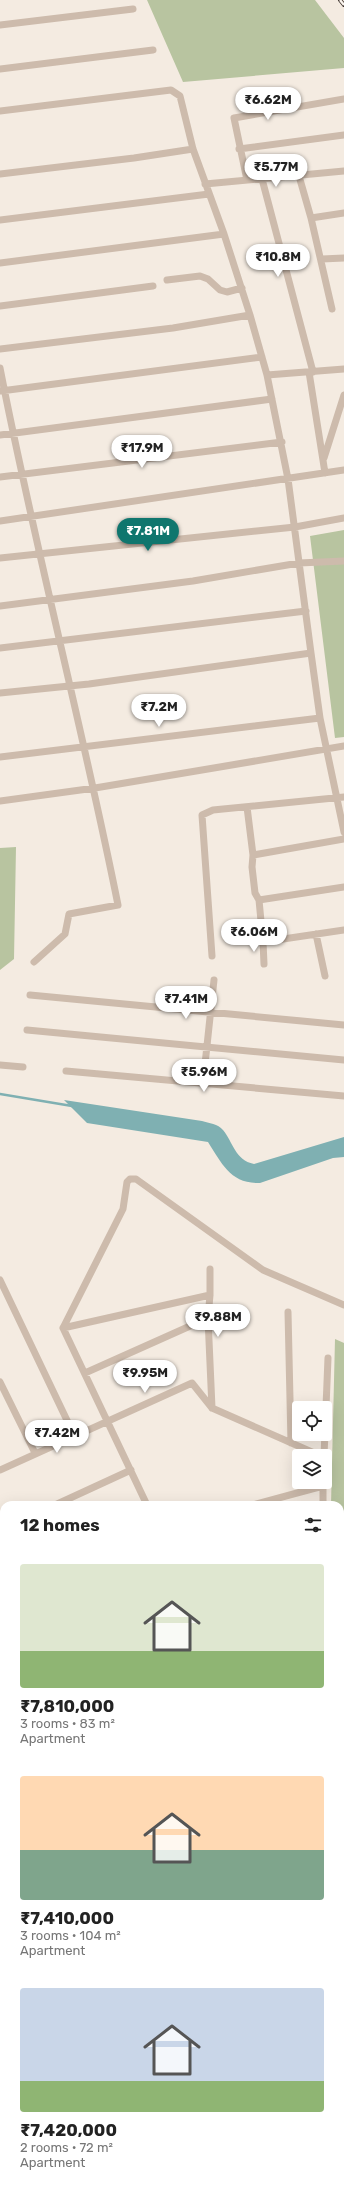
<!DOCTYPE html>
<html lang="en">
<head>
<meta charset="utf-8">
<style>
  body { margin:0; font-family:Rubik,sans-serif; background:#f2f2f2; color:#222; height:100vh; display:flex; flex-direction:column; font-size:15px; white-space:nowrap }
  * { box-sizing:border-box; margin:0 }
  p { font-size:13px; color:#767676 }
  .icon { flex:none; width:22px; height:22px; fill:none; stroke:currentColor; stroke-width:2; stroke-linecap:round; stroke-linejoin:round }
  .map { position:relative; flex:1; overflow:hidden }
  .panel { position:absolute; left:0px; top:1501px; width:344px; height:692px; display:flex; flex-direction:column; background:#fff; border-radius:12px 12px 0 0; box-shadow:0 4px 16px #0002 }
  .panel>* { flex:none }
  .fabs { position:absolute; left:292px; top:1401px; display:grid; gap:8px }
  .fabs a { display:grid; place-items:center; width:40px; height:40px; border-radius:4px; background:#fff; box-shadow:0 4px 16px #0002; font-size:20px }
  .price { position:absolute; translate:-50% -34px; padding:0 9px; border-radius:14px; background:#fff; color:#222; font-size:13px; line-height:26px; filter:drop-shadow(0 1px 2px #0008) }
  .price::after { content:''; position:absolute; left:50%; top:24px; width:12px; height:9px; margin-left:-6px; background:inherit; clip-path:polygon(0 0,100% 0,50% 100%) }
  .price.selected { background:#0f766e; color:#fff }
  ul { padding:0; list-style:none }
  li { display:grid; align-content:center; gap:8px; height:212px; padding:0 20px }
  li span { display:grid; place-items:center; height:124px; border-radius:4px; color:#555 }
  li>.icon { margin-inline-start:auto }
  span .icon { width:72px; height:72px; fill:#fffc; stroke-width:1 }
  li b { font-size:17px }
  h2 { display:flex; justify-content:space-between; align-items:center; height:48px; padding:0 20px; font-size:17px }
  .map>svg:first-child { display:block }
  .green { fill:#b8c4a0 }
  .water { fill:#7fb0b2 }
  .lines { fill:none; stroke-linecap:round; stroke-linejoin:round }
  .stream { stroke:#7fb0b2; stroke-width:2.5 }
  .minor { stroke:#cdbbac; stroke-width:7 }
  .tertiary { stroke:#cdbbac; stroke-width:9 }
  .trunk { stroke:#6c584f; stroke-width:11 }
  .rail-casing { stroke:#3b302b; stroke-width:4 }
  .rail { stroke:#fbf5ee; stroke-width:2.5; stroke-dasharray:8; stroke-linecap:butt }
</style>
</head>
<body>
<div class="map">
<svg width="344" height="2193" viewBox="0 0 344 2193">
  <rect width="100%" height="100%" fill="#f4ebe1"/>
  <path class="green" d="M147 0H315L344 38V68L183 82Z
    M344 530V737L335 738 310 536Z
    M16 847 14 959 0 970V848Z
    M335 1339 344 1343V1535L340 1537V1505H331Z"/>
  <path class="water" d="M64 1100 202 1121C209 1123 218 1124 223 1130 233 1142 235 1160 254 1164L344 1137V1157L333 1158 260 1183C231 1184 222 1164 208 1142L87 1123Z"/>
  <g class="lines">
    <path class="stream" d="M0 1094 72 1106
      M340 1653 344 1652"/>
    <path class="minor" d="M0 25 133 9
      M0 69 153 50
      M0 111 171 90 180 96 193 149 224 234 250 315 267 375
      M239 149 344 135
      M0 174 134 158 193 149
      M299 176 311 218 332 309
      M262 179 313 372
      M247 180 234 118 344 99
      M205 184 344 171
      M311 218 344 213
      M0 220 209 194
      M322 259 344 258
      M0 263 224 234
      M167 280 200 276 208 279 220 290 227 292 242 288
      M0 306 153 286
      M0 349 173 328 250 315
      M0 368C35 548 82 725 118 905L69 914 65 934 34 962
      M309 372 325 473
      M1 391 262 357
      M0 435 272 399
      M324 458 344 395
      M0 477 282 442
      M0 521 344 470
      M0 558 295 527 344 518
      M0 606 193 581 299 563 344 561
      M0 648 306 611
      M311 653 320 718 344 832
      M0 693 89 684 311 653 288 479 267 375 344 369
      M0 757 320 718
      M0 801 95 788 344 746
      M247 807 253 855 252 867 255 893 259 900 263 942 344 930
      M253 855 344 839
      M259 900 344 887
      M316 934 325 976
      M263 942 264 964
      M212 956 202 815 213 810 344 797
      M30 995 344 1025
      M27 1030 344 1060
      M0 1065 23 1067
      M66 1071 344 1096
      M203 1083 214 980
      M210 1269V1295L208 1318 212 1408
      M0 1280 74 1435
      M288 1312 291 1443
      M63 1328 123 1209 127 1182 130 1179H136L263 1270 344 1305
      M63 1328 147 1505
      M63 1328 210 1295
      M85 1373 208 1318
      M0 1382 35 1453
      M324 1456 328 1358
      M0 1470 192 1383 212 1408 321 1456
      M55 1505 131 1470
      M253 1505 323 1486
      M323 1505V1483
      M0 1531 4 1529
      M0 1584 4 1582
      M340 1716H344
      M340 1757H344
      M340 1793H344
      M340 1837 344 1836
      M340 1883 344 1882
      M340 1927 344 1926
      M340 1967H344
      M340 1989 344 1988
      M340 2027H344
      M340 2075H344
      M0 2127 4 2125
      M43 2189 44 2193
      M86 2189V2193
      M209 2189V2193
      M247 2189 248 2193"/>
    <path class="tertiary" d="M340 1553 344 1552
      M0 1639 4 1647
      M0 1660 4 1658
      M340 1671 344 1670
      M0 1779 4 1777
      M340 2187H344
      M283 2193 323 2189"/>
    <path class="trunk" d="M340 1570 344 1569
      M340 1585 344 1584
      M0 1709 4 1708
      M0 1727 4 1726"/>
    <g class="rail-casing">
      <path id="rail" d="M340 0 344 5"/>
    </g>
    <use href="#rail" class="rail"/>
  </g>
</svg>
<div class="fabs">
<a><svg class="icon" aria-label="locate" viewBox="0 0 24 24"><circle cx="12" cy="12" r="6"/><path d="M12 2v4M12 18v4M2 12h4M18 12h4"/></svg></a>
<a><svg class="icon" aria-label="layers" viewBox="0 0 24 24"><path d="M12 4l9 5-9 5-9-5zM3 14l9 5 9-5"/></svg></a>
</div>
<b class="price" style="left:268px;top:121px">₹6.62M</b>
<b class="price" style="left:276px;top:188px">₹5.77M</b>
<b class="price" style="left:278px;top:278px">₹10.8M</b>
<b class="price" style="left:142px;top:469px">₹17.9M</b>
<b class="price selected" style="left:148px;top:552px">₹7.81M</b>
<b class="price" style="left:159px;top:728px">₹7.2M</b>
<b class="price" style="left:254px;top:953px">₹6.06M</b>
<b class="price" style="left:186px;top:1020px">₹7.41M</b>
<b class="price" style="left:204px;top:1093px">₹5.96M</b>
<b class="price" style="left:218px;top:1338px">₹9.88M</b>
<b class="price" style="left:145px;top:1394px">₹9.95M</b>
<b class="price" style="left:57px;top:1454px">₹7.42M</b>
<section class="panel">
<h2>12 homes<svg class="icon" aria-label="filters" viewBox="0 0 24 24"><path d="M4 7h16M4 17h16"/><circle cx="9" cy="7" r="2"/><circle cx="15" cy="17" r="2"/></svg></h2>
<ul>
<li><span style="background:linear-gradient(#dfe7d0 70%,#8fb573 0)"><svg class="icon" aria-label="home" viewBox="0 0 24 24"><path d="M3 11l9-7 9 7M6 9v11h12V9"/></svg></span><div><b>₹7,810,000</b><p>3 rooms · 83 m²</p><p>Apartment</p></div></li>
<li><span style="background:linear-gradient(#ffd9b3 60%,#7fa58c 0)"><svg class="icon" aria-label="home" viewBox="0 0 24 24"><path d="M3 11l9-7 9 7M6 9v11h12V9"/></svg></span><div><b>₹7,410,000</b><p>3 rooms · 104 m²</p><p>Apartment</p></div></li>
<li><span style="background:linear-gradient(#c9d6e8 75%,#8fb573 0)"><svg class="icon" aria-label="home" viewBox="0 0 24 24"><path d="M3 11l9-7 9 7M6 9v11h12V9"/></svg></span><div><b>₹7,420,000</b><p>2 rooms · 72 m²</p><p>Apartment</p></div></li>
</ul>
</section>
</div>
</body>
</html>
